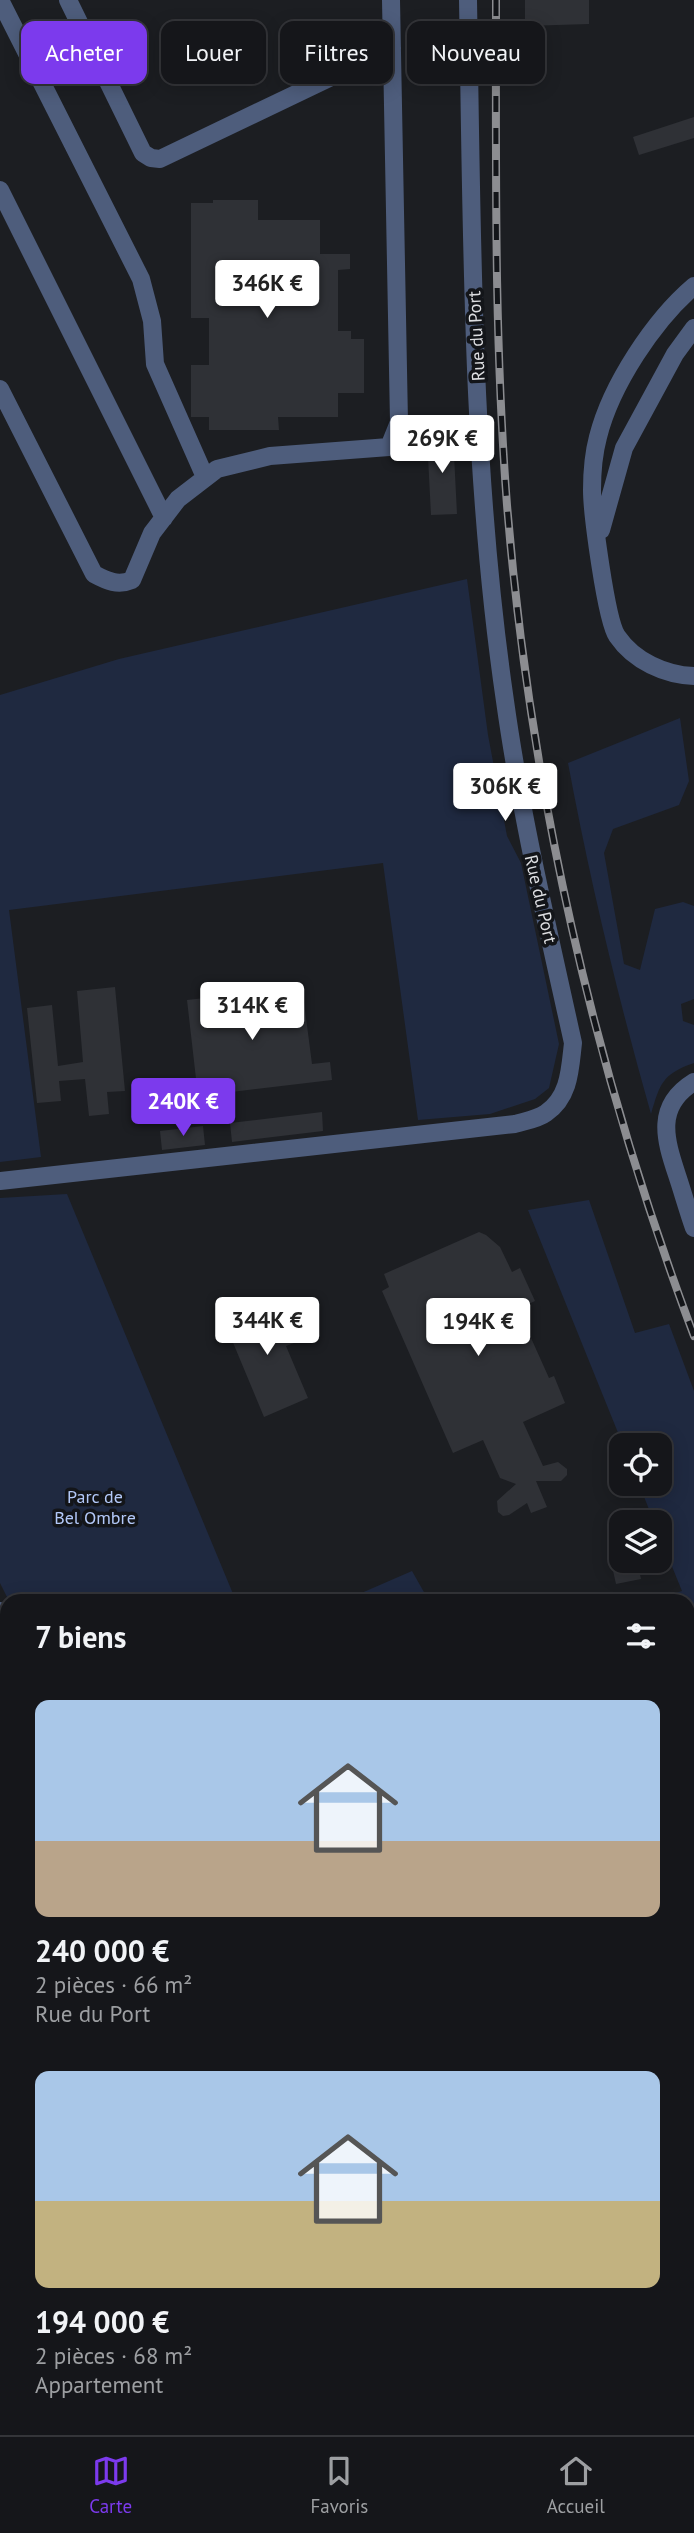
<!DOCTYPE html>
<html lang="fr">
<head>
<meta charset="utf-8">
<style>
  body { margin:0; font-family:"PT Sans",sans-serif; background:#222327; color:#f1f3f6; height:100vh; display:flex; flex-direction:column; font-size:26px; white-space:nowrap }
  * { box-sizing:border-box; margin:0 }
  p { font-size:23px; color:#9d9fa2 }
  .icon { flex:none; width:38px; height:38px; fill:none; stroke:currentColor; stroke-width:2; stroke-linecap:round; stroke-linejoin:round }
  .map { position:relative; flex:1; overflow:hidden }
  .details { position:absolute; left:0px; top:1594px; width:695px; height:842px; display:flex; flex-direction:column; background:#15161a; border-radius:21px 21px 0 0; box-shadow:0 4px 18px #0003,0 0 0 2px #343539 }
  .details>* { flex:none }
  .hud { position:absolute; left:21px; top:21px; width:653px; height:63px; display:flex; gap:14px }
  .fabs { position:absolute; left:609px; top:1433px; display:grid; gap:14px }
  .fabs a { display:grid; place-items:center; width:63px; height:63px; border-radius:14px; background:#15161a; box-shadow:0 4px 18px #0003,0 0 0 2px #343539; font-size:35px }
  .price { position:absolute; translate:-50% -60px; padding:0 16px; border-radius:7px; background:#fff; color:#222; font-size:23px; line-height:46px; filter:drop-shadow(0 2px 4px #0008) }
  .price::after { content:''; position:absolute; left:50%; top:42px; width:21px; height:16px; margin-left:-10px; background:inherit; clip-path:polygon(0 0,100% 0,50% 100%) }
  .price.current { background:#7c3aed; color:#fff }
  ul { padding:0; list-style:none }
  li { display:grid; align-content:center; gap:14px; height:371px; padding:0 35px }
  li span { display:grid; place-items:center; height:217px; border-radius:14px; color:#555 }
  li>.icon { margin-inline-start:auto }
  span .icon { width:126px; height:126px; fill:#fffc; stroke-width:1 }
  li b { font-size:30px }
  h2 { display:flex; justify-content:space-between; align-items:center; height:84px; padding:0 35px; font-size:30px }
  .tag { padding:0 24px; border-radius:14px; background:#15161a; box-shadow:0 4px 18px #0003,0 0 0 2px #343539; font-size:24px; line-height:63px }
  .tag.current { background:#7c3aed; color:#fff }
  .menu { display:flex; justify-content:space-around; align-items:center; height:98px; border-top:2px solid #343539; background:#15161a; font-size:19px; color:#9d9fa2 }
  .menu a { display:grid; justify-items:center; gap:4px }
  .menu .current { color:#7c3aed }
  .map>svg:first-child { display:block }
  .green { fill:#1f2940 }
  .water { fill:#020924 }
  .building { fill:#2f3136 }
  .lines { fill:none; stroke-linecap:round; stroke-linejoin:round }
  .minor { stroke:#4e5d7c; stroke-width:18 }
  .rail-casing { stroke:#8c8d91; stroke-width:8 }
  .rail { stroke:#131519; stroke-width:5; stroke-dasharray:16; stroke-linecap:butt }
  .labels { text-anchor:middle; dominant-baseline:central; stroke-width:7; stroke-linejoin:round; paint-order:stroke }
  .street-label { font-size:18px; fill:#dddee1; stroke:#131519 }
  .park-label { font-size:18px; fill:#b3c9f9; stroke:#131519 }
</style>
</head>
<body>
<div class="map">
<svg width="694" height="2435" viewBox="0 0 694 2435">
  <rect width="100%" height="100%" fill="#1c1e22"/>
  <path class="green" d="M467 579 488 735 507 836 521 863 559 1044 549 1088 535 1099 490 1114 418 1120 383 863 9 910 41 1157 0 1162V695L119 659Z
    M680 718 689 781 679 805 613 829 604 853 624 964 640 970 655 909 683 902 694 906V999L681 1004 683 1021 694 1025V1063C662 1074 660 1084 651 1114 618 998 590 881 568 763Z
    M67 1194 236 1601H9L0 1583V1198Z
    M589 1200 635 1333 669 1324 694 1391V2435H439L435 2429H688V1601H652L682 1591 660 1537V1522H654L639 1484H660V1446L623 1445 528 1210Z
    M412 1571 429 1601H343Z"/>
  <path class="water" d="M0 1671 7 1685V2429H385L387 2435H0Z"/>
  <path class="building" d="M525 0H589V24L525 26Z
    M694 117V138L639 155 633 137Z
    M213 200H258V220H320V254H350V269L338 270V331H351V339H364V393H338V417H278L279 430H209V417H191V365H209V318H191V203H213Z
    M453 435 457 514 431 515 427 437Z
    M115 987 125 1091 107 1092 109 1114 89 1116 85 1079 59 1081 61 1101 37 1103 27 1008 52 1005 58 1066 83 1062 77 991Z
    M302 987 312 1064 330 1062 332 1080 198 1096 187 1000Z
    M322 1112 323 1131 232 1142 230 1123Z
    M203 1126 205 1145 162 1150 160 1131Z
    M479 1232 486 1235 500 1247 512 1272 520 1268 535 1301 518 1309 549 1378 554 1376 565 1403 523 1422 543 1466 558 1462 567 1469V1475L561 1481H536L547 1507 531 1513 527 1503 509 1515 503 1516 498 1512 497 1501 516 1484 500 1478 483 1440 453 1453 382 1291 389 1287 384 1274Z
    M275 1299 294 1343 286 1346 308 1398 264 1417 224 1321Z
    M632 1561H637L641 1579 616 1584 612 1566Z"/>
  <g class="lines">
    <path class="minor" d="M0 0 141 279 152 321 155 364 205 477
      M68 0 143 153 151 158 160 159 392 48
      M0 190 164 518
      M694 286C654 320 611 385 598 437 594 452 592 474 592 490 592 512 606 620 617 636 634 661 665 675 694 676
      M0 389 94 574C107 581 118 586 132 580L152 533 178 499 217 469 270 456 389 447 399 422 391 0
      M601 530 624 448 675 354 694 328
      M694 1082C655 1106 665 1139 677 1175 683 1193 688 1211 694 1228
      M0 1181 515 1124C525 1121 538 1119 546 1113 570 1097 570 1068 573 1043 548 929 521 816 505 701 471 469 472 233 468 0
      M0 1611 7 1625
      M420 2429 422 2435"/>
    <g class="rail-casing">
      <path id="rail" d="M496 0C496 168 494 337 507 505 530 788 594 1070 694 1336"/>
    </g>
    <use href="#rail" class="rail"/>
  </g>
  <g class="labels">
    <g class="street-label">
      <text transform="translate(476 336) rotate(-93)">Rue du Port</text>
      <text transform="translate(541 899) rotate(77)">Rue du Port</text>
    </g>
    <g class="park-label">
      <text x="95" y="1496">Parc de<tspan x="95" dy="21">Bel Ombre</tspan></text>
    </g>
  </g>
</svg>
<div class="fabs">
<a><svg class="icon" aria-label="locate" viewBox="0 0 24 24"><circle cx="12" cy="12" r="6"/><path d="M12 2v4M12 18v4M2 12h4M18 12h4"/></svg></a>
<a><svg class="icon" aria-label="layers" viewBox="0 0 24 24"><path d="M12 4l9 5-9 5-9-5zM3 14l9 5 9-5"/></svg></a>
</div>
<b class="price" style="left:267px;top:320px">346K €</b>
<b class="price" style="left:442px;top:475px">269K €</b>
<b class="price" style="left:505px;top:823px">306K €</b>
<b class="price" style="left:252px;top:1042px">314K €</b>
<b class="price current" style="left:183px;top:1138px">240K €</b>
<b class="price" style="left:267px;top:1357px">344K €</b>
<b class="price" style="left:478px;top:1358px">194K €</b>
<div class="hud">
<a class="tag current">Acheter</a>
<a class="tag">Louer</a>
<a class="tag">Filtres</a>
<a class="tag">Nouveau</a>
</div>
<section class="details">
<h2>7 biens<svg class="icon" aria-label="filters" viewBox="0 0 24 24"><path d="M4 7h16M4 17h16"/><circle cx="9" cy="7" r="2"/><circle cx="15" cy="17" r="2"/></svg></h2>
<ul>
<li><span style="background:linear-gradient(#a9c7e8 65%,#b9a48a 0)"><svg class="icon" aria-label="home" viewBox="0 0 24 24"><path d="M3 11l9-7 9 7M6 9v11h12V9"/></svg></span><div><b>240 000 €</b><p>2 pièces · 66 m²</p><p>Rue du Port</p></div></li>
<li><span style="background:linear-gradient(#a9c7e8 60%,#c2b280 0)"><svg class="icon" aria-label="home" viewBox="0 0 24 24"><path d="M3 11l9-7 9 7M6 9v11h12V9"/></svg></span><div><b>194 000 €</b><p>2 pièces · 68 m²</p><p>Appartement</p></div></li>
</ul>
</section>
</div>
<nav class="menu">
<a class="current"><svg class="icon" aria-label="map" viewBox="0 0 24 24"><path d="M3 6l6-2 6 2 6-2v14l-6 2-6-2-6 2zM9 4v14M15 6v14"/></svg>Carte</a>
<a><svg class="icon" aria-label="saved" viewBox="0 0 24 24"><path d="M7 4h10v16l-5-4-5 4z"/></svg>Favoris</a>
<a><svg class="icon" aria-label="home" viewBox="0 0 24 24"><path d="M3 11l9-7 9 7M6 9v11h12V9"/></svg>Accueil</a>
</nav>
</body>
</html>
